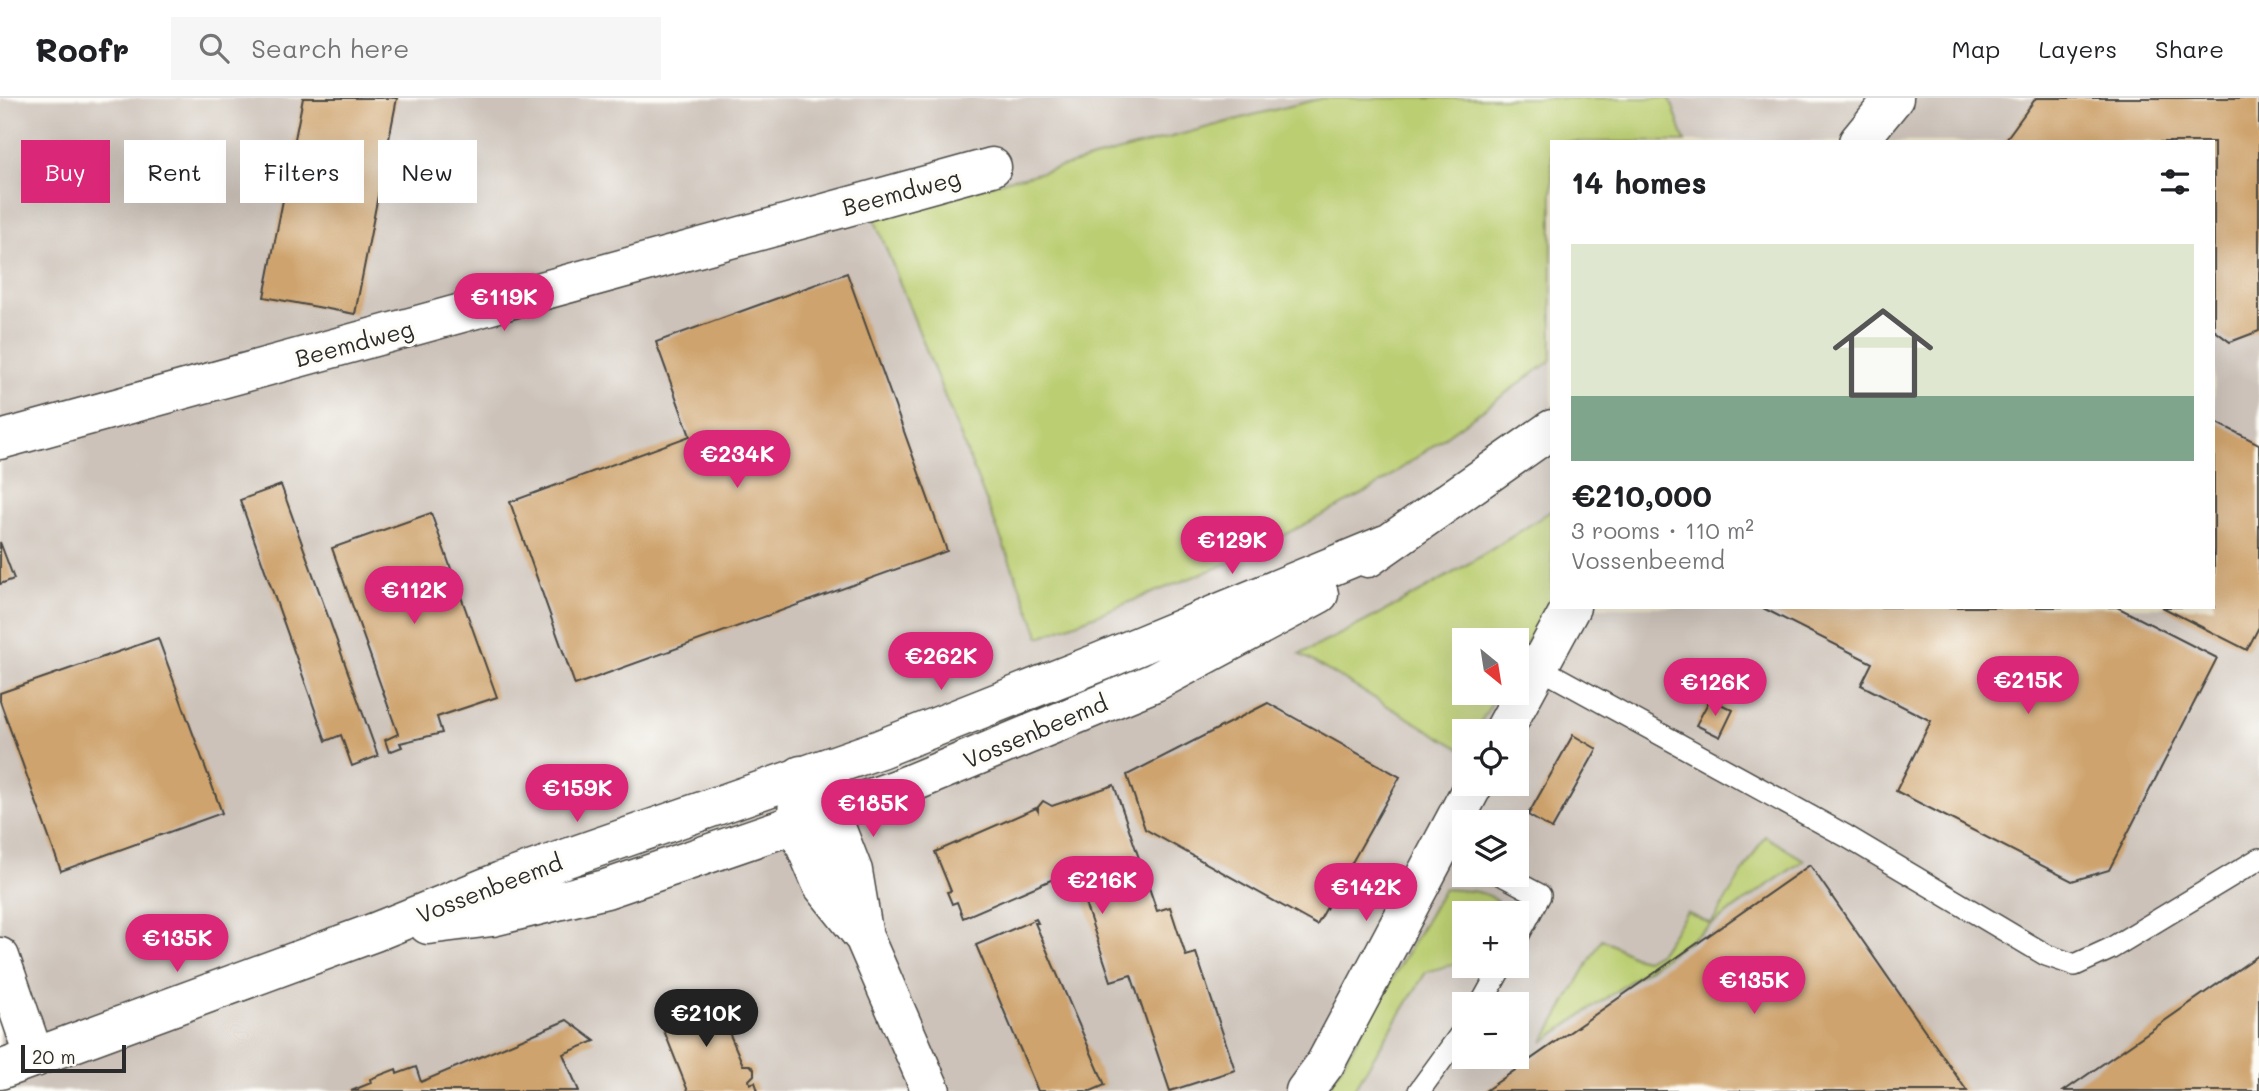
<!DOCTYPE html>
<html lang="en">
<head>
<meta charset="utf-8">
<style>
  body { margin:0; font-family:Mali,sans-serif; background:#f6f6f6; color:#202124; height:100vh; display:flex; flex-direction:column; font-size:26px; white-space:nowrap }
  * { box-sizing:border-box; margin:0 }
  p { font-size:23px; color:#757577 }
  .icon { flex:none; width:38px; height:38px; fill:none; stroke:currentColor; stroke-width:2; stroke-linecap:round; stroke-linejoin:round }
  .map { position:relative; flex:1; overflow:hidden }
  .panel { position:absolute; left:1550px; top:42px; width:665px; height:469px; display:flex; flex-direction:column; background:#fff; border-radius:0px; box-shadow:0 7px 28px #0002 }
  .panel>* { flex:none }
  .guide { position:absolute; left:21px; top:42px; width:665px; height:63px; display:flex; gap:14px }
  .needle { width:46px; rotate:150deg }
  .controls { position:absolute; left:1452px; top:530px; display:grid; gap:14px }
  .controls a { display:grid; place-items:center; width:77px; height:77px; border-radius:0px; background:#fff; box-shadow:0 7px 28px #0002; font-size:35px }
  .scale { position:absolute; left:21px; bottom:18px; width:105px; box-sizing:border-box; padding-left:7px; border:4px solid #2b2b2b; border-top:0; font-size:19px; line-height:24px; white-space:nowrap; color:#2b2b2b; -webkit-text-stroke:5px #fdfcf7; paint-order:stroke }
  .price { position:absolute; translate:-50% -60px; padding:0 16px; border-radius:24px; background:#db2777; color:#fff; font-size:23px; line-height:46px; filter:drop-shadow(0 2px 4px #0008) }
  .price::after { content:''; position:absolute; left:50%; top:42px; width:21px; height:16px; margin-left:-10px; background:inherit; clip-path:polygon(0 0,100% 0,50% 100%) }
  .price.active { background:#222; color:#fff }
  ul { padding:0; list-style:none }
  li { display:grid; align-content:center; gap:14px; height:371px; padding:0 21px }
  li span { display:grid; place-items:center; height:217px; border-radius:0px; color:#555 }
  li>.icon { margin-inline-start:auto }
  span .icon { width:126px; height:126px; fill:#fffc; stroke-width:1 }
  li b { font-size:30px }
  h2 { display:flex; justify-content:space-between; align-items:center; height:84px; padding:0 21px; font-size:30px }
  .pill { padding:0 24px; border-radius:0px; background:#fff; box-shadow:0 7px 28px #0002; font-size:24px; line-height:63px }
  .pill.active { background:#db2777; color:#fff }
  header { display:flex; align-items:center; gap:42px; box-sizing:border-box; height:98px; padding:0 35px; background:#fff; border-bottom:2px solid #e0e0e0 }
  header strong { font-size:33px }
  nav { display:flex; gap:38px; margin-inline-start:auto; font-size:24px }
  .search { width:490px; height:63px; background:#f6f6f6; display:flex; align-items:center; gap:18px; box-sizing:border-box; padding:0 24px; border-radius:0px; color:#757577; font-size:26px }
  .map>svg:first-child { display:block }
  .industrial { fill:#ccc2b9; fill-rule:evenodd }
  .green { fill:#bbce72; stroke:#737c4e; stroke-width:2 }
  .building { fill:#cea36d }
  .lines { fill:none; stroke-linecap:round; stroke-linejoin:round }
  .service-casing { stroke:#484743; stroke-width:24 }
  .minor-casing { stroke:#484743; stroke-width:41 }
  .tertiary-casing { stroke:#484743; stroke-width:41 }
  .secondary-casing { stroke:#484743; stroke-width:41 }
  .service { stroke:#fff; stroke-width:21 }
  .minor { stroke:#fff; stroke-width:38 }
  .tertiary { stroke:#fff; stroke-width:38 }
  .secondary { stroke:#fff; stroke-width:38 }
  .labels { text-anchor:middle; dominant-baseline:central; stroke-width:7; stroke-linejoin:round; paint-order:stroke }
  .street-label { font-size:23px; fill:#2b2b2b; stroke:#fdfcf7 }
</style>
</head>
<body>
<header>
<strong>Roofr</strong>
<div class="search"><svg class="icon" aria-label="search" viewBox="0 0 24 24"><circle cx="10" cy="10" r="6"/><path d="M15 15l6 6"/></svg>Search here</div>
<nav><a>Map</a><a>Layers</a><a>Share</a></nav>
</header>
<div class="map">
<svg width="2259" height="993" viewBox="0 0 2259 993">
  <rect width="100%" height="100%" fill="#fdfcf7"/>
  <filter id="ink" filterUnits="userSpaceOnUse"><feTurbulence type="fractalNoise" baseFrequency=".0143" numOctaves="2"/><feDisplacementMap in="SourceGraphic" scale="14" xChannelSelector="R" yChannelSelector="G"/><feConvolveMatrix kernelMatrix="1 2 1 2 8 2 1 2 1" color-interpolation-filters="sRGB"/></filter>
  <filter id="wash" filterUnits="userSpaceOnUse"><feTurbulence type="fractalNoise" baseFrequency=".00686" numOctaves="4" result="noise"/><feDisplacementMap in="SourceGraphic" scale="28" xChannelSelector="R" yChannelSelector="G"/><feGaussianBlur stdDeviation="1.57" result="paint"/><feColorMatrix in="noise" values="0 0 0 0 0 0 0 0 0 0 0 0 0 0 0 0 0 1.4 0 .05"/><feComposite in="paint" operator="in"/></filter>
  <g filter="url(#wash)">
    <rect width="100%" height="100%" fill="#efe6c9"/>
    <path class="industrial" d="M0 0H2259V993H0ZM1552 44H2214V509H1552ZM1465 542H1517V595H1465ZM1465 634H1517V686H1465ZM1465 724H1517V777H1465ZM1465 816H1517V868H1465ZM1465 906H1517V959H1465Z"/>
    <path class="green" d="M1323 0H1670L1685 44H1552V262L1374 390 1239 461 1040 539 874 120 1015 80 1024 79 1253 17Z
      M1552 412V501L1517 561V542H1465V595H1498L1475 633 1465 634 1464 653 1300 556C1388 514 1472 467 1552 412Z
      M1765 738 1804 762 1543 944 1602 841 1637 860 1646 862 1660 854 1687 814 1711 826Z
      M1444 791C1466 793 1496 790 1504 815L1465 816V863L1426 874 1353 993H1327Z"/>
    <g id="blocks">
      <path class="building" d="M303 0H397L355 216 264 199Z
        M2036 0H2259V233L2230 244 2214 232V44H2004Z
        M847 175 947 453 575 587 510 404 690 338 656 244Z
        M2214 323 2259 346V529L2247 552 2162 509H2214Z
        M281 387 378 658 352 668 341 637 326 643 240 402Z
        M431 415 497 599 437 619 442 635 400 645 402 649 389 654 385 642 398 636 332 450Z
        M0 444 14 481 0 486Z
        M1761 509H2117L2217 560 2109 772 2072 783 1896 693 1931 623 1861 587 1872 565Z
        M158 540 222 715 61 773 0 603V595Z
        M1710 601 1733 612 1720 639 1696 627Z
        M1268 605 1400 679 1317 827 1145 731 1127 677Z
        M1573 637 1597 651 1552 731 1528 717Z
        M1114 687 1157 813 1170 809 1186 858 1196 855 1235 972 1170 993 1131 877 1111 883 1074 772 963 820 957 804 952 806 947 794 951 793 935 754 1036 710 1038 713V709L1043 703 1052 708Z
        M1810 767 1967 993H1485Z
        M1036 821 1038 825H1035L1105 987 1091 993H1038L976 847Z
        M2259 857V993H2064Z
        M713 897 743 967H750L754 971V977L749 982 750 986 755 984 758 993H688L659 920Z
        M567 922 595 943 563 956 579 993H351L371 985 370 981 396 971 397 976 416 969 421 984Z"/>
    </g>
  </g>
  <g filter="url(#ink)">
    <use href="#blocks" fill-opacity="0" stroke="#484743" stroke-width="2"/>
    <g class="lines">
      <g class="service-casing">
        <path id="service" d="M1538 569 1846 738 2046 857 2075 867 2110 851 2259 761
          M1443 745 1465 757
          M1502 777 1540 797 1517 840
          M1481 906 1502 868
          M1419 993 1465 930"/>
      </g>
      <g class="minor-casing">
        <path id="minor" d="M0 342 992 69
          M1503 634 1571 509
          M0 859 35 960
          M1305 993 1325 966 1474 686"/>
      </g>
      <g class="tertiary-casing">
        <path id="tertiary" d="M801 677 830 714 853 773 864 839 931 993
          M799 693 796 726 822 787 862 837"/>
      </g>
      <g class="secondary-casing">
        <path id="secondary" d="M1858 44 1894 0
          M1368 460 1552 331
          M428 827 492 819 606 791 897 691 1155 584 1319 496
          M0 972 375 834 501 783 880 651 1100 564 1386 446"/>
      </g>
      <use href="#service" class="service"/>
      <use href="#minor" class="minor"/>
      <use href="#tertiary" class="tertiary"/>
      <use href="#secondary" class="secondary"/>
    </g>
  </g>
  <g class="labels">
    <g class="street-label">
      <text transform="translate(901 94) rotate(-15)">Beemdweg</text>
      <text transform="translate(354 245) rotate(-15)">Beemdweg</text>
      <text transform="translate(1035 633) rotate(-23)">Vossenbeemd</text>
      <text transform="translate(489 790) rotate(-21)">Vossenbeemd</text>
    </g>
  </g>
</svg>
<div class="controls">
<a><svg class="needle" viewBox="-14 -14 28 28"><path d="M0-13l5 13h-10z" fill="#e53935"/><path d="M0 13l5-13h-10z" fill="#757577"/></svg></a>
<a><svg class="icon" aria-label="locate" viewBox="0 0 24 24"><circle cx="12" cy="12" r="6"/><path d="M12 2v4M12 18v4M2 12h4M18 12h4"/></svg></a>
<a><svg class="icon" aria-label="layers" viewBox="0 0 24 24"><path d="M12 4l9 5-9 5-9-5zM3 14l9 5 9-5"/></svg></a>
<a>+</a>
<a>−</a>
</div>
<div class="scale">20 m</div>
<b class="price" style="left:504px;top:235px">€119K</b>
<b class="price" style="left:737px;top:392px">€234K</b>
<b class="price" style="left:1232px;top:478px">€129K</b>
<b class="price" style="left:414px;top:528px">€112K</b>
<b class="price" style="left:941px;top:594px">€262K</b>
<b class="price" style="left:2028px;top:618px">€215K</b>
<b class="price" style="left:1715px;top:620px">€126K</b>
<b class="price" style="left:577px;top:726px">€159K</b>
<b class="price" style="left:873px;top:741px">€185K</b>
<b class="price" style="left:1102px;top:818px">€216K</b>
<b class="price" style="left:1366px;top:825px">€142K</b>
<b class="price" style="left:177px;top:876px">€135K</b>
<b class="price" style="left:1754px;top:918px">€135K</b>
<b class="price active" style="left:706px;top:951px">€210K</b>
<div class="guide">
<a class="pill active">Buy</a>
<a class="pill">Rent</a>
<a class="pill">Filters</a>
<a class="pill">New</a>
</div>
<section class="panel">
<h2>14 homes<svg class="icon" aria-label="filters" viewBox="0 0 24 24"><path d="M4 7h16M4 17h16"/><circle cx="9" cy="7" r="2"/><circle cx="15" cy="17" r="2"/></svg></h2>
<ul>
<li><span style="background:linear-gradient(#dfe7d0 70%,#7fa58c 0)"><svg class="icon" aria-label="home" viewBox="0 0 24 24"><path d="M3 11l9-7 9 7M6 9v11h12V9"/></svg></span><div><b>€210,000</b><p>3 rooms · 110 m²</p><p>Vossenbeemd</p></div></li>
</ul>
</section>
</div>
</body>
</html>
